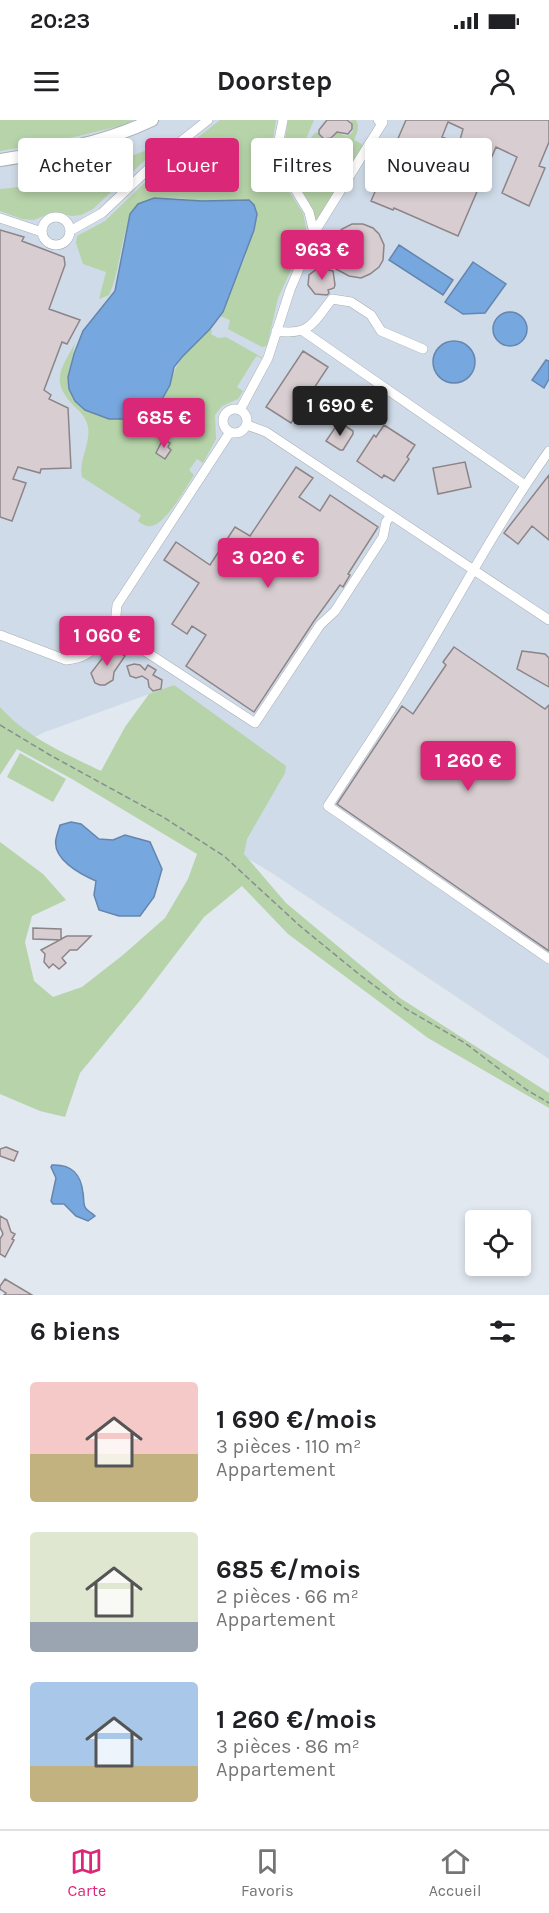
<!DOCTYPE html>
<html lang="fr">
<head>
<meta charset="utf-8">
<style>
  body { margin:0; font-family:Karla,sans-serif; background:#f6f6f6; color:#202124; height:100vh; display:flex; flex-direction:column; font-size:22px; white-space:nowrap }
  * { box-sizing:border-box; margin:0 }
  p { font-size:20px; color:#757577 }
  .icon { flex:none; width:33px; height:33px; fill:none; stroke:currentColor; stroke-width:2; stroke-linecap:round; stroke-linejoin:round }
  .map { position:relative; height:1175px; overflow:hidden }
  .details { display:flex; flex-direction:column; background:#fff; flex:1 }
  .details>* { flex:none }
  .hud { position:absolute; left:18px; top:18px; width:513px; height:54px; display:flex; gap:12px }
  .fabs { position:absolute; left:465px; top:1090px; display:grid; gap:12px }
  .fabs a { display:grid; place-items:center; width:66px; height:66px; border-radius:6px; background:#fff; box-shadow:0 3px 9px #0003; font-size:30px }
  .price { position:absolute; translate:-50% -51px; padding:0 14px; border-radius:6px; background:#db2777; color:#fff; font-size:20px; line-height:39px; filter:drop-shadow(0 2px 3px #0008) }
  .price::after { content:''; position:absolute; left:50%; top:36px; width:18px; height:14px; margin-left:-9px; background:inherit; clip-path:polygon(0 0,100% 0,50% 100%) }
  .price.active { background:#222; color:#fff }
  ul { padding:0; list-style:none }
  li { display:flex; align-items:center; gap:18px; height:150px; padding:0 30px }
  li span { display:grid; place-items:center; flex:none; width:168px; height:120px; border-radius:6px; color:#555 }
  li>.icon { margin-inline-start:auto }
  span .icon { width:72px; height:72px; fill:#fffc; stroke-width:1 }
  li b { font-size:26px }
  h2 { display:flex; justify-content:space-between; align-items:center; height:72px; padding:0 30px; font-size:26px }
  .pill { padding:0 21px; border-radius:6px; background:#fff; box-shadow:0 3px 9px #0003; font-size:21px; line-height:54px }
  .pill.active { background:#db2777; color:#fff }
  .status { display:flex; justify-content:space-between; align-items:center; height:42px; padding:0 30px; background:#fff; direction:ltr }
  .status svg { height:16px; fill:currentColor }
  header { display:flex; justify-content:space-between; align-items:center; height:78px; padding:0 30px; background:#fff; font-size:27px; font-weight:700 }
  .dock { display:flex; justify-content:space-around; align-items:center; height:84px; border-top:2px solid #e0e0e0; background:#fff; font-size:16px; color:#757577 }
  .dock a { display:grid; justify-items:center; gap:3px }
  .dock .active { color:#db2777 }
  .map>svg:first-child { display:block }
  .built { fill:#cfdbe8 }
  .green { fill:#b6d3a9 }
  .water { fill:#77a7df; stroke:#6486ae; stroke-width:1.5 }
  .building { fill:#d8ced2; stroke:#8d8488; stroke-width:1.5; fill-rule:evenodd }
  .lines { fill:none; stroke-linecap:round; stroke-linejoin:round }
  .minor-casing { stroke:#a8afb5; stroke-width:10 }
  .major-casing { stroke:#a8afb5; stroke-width:14 }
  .path { stroke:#888d92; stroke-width:1.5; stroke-dasharray:6 3; stroke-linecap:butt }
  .minor { stroke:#fff; stroke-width:9 }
  .major { stroke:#fff; stroke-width:12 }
</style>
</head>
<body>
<div class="status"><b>20:23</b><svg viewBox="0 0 49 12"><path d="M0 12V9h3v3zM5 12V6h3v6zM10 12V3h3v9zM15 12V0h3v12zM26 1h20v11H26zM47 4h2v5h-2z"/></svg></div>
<header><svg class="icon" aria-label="menu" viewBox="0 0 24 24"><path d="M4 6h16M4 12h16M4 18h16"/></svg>Doorstep<svg class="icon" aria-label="person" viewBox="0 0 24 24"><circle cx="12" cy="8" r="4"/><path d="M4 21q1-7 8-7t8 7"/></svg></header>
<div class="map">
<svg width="549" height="1175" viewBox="0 0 549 1175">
  <rect width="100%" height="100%" fill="#e1e8ef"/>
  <path class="built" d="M0 0H549V939L272 753 228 727 174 565 45 612 0 634Z"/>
  <path class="green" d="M0 0H133L124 5 49 23 0 31Z
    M220 0H276L272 26 273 41 279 56 303 93 306 109 305 120 278 178 267 226 262 227 228 209 230 200 220 196 246 135 249 80 202 81 178 78 138 84C120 108 122 147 109 175L99 179 106 152 83 144 76 123 77 116 105 101 165 43Z
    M288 0H314L306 19 299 26 300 29 308 31 311 23 309 20 315 13 318 12 325 20 333 18 337 10C347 23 359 11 350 0H356C360 7 357 13 354 20L362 24V27L317 102 309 82 290 52 284 37V26Z
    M161 25 93 89 81 95 72 96 53 92 34 100 22 99 0 91V69C56 64 108 44 161 25Z
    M210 209 212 211 211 214 218 218 226 217 263 238V239L257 236 255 238 237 267 243 271 238 279 222 286 215 295 216 319 203 343 197 339 189 350 194 355C186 367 166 404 151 406 146 407 142 404 138 401L141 395 82 357C78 339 93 321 87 303 85 296 78 290 73 285 50 260 61 250 75 223L68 257 170 265C177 237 190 229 210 209Z
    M174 565 286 646 285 653 247 719 244 734 286 783 400 878 549 973V988L428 918 288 814 242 766 204 797 142 878 80 953 65 997 40 991 0 974V722L43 754 66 780 32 796 25 822 34 861 53 877 82 867 123 835 165 798 188 759 197 734 72 659 17 629 0 655V587C26 617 66 634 101 651L125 607 149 574Z
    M20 633 66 659 53 682 7 657Z"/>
  <path class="water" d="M154 78 202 81 249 80 254 85 257 94 254 110 223 192 210 209 182 237 174 247 170 265 161 281 137 299H109L85 290 75 281 69 269 68 257 74 234 83 211 115 171 130 94 138 84Z
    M399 125 453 160 443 175 389 140Z
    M473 142 506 164 485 193 463 194 445 182Z
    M493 209a17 17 0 1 1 34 0a17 17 0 1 1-34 0Z
    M433 242a21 21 0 1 1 42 0a21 21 0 1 1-42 0Z
    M546 240 549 241V259L544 268 532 260Z
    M71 702 81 704 99 719 113 720 125 715 150 722 162 749 154 777 140 796H119L99 790 94 775 96 761C80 754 52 739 56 719 57 714 59 709 60 705Z
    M52 1045C72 1044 81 1054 83 1073 84 1077 83 1083 85 1087 87 1091 92 1093 95 1096L88 1101 76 1096 64 1084H53L51 1081 56 1058 51 1047Z"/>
  <path class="building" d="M327 0H347L352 4V9L348 14 337 12 331 18 324 19 319 14V10Z
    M406 0H549V22L539 46 545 48 529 86 502 73 517 37 496 27 458 116 394 88 393 90 371 81ZM448 2 463 9 459 24 442 17Z
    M352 104H363L373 108 379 114 384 125 383 140 379 147 370 154 361 158 349 156 336 149 331 135 333 119 342 109Z
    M0 110 24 117 22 121 64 137 65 145 49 189 80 200 67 224 62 222 44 270 51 275 49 279 68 288 71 348 41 349 40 353 18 347 13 359 26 363 12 401 0 397Z
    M318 148 333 151 335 165 334 168 328 170 329 173 327 175 315 174 308 165 309 155Z
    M303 231 328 247 291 303 266 287Z
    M339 302 353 311V314L343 330H340L326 321Z
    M384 305 415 325 407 337 409 339 394 361 384 355 382 358 357 341 374 315 376 317Z
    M163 319 170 323 168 327 171 330 165 339 156 333Z
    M465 342 471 367 438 374 433 348Z
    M296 347 313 358 299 377 320 391 330 375 378 407 348 454 350 455 343 467 340 465 314 501 254 592 186 546 206 515 192 506 187 514 172 504 199 463 164 440 176 422 210 445 235 407 250 416Z
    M549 355V420L532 406 518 424 504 413Z
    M111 527 125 536 114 552 113 560 105 565H100L95 563 91 553Z
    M454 527 545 589 549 585V831L337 684 402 586 413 594 446 545 443 542Z
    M522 531 545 534 549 538V567L517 549Z
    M134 544 140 545 145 550 148 545 156 550 153 555 162 560 161 569 153 571 149 567 148 560 142 556 136 558 130 556 127 546Z
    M33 808 61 809V819L67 816H91L77 830H70L62 838 66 843 59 849 53 844 49 848 44 842 45 834 41 830 60 820 33 819Z
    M6 1027 18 1032 14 1041 0 1036V1029Z
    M0 1096 7 1100 11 1112 15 1114 12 1119 14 1120 5 1137 0 1134V1119L3 1114 0 1107Z
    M5 1159 32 1175H4L6 1173 0 1169V1166Z"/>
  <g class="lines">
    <g class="minor-casing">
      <path id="minor" d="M42 111a14 14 0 1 1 28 0a14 14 0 1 1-28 0Z
        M0 98 42 112
        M70 111 102 93 160 38 208 0
        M314 113 383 2 378 0
        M276 211C310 216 313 203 332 179L351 182 371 195 381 211 423 229
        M303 211 525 365
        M223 301a12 12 0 1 1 24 0a12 12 0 1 1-24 0Z
        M240 290 268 238 290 170 314 113 309 92 283 49 278 25 283 0
        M247 305 266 312 549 500
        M230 312 117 485 115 505 131 522 255 603 320 505 335 491 383 417 386 402 391 395
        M549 331C491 412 446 502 393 586 372 620 349 653 328 686L549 839
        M0 515 66 540C102 537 91 516 115 505"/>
    </g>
    <g class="major-casing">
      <path id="major" d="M0 40C53 32 104 23 152 0"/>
    </g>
    <path class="path" d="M0 605 50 635 163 697 224 736 300 806 360 855 406 889 465 923 527 970 549 983"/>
    <use href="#minor" class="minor"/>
    <use href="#major" class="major"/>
  </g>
</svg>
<div class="fabs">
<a><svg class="icon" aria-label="locate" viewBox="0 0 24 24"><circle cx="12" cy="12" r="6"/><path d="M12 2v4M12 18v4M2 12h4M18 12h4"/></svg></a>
</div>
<b class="price" style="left:322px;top:161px">963 €</b>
<b class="price active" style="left:340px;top:317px">1 690 €</b>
<b class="price" style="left:164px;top:329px">685 €</b>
<b class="price" style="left:268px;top:469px">3 020 €</b>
<b class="price" style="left:107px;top:547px">1 060 €</b>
<b class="price" style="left:468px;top:672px">1 260 €</b>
<div class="hud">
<a class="pill">Acheter</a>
<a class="pill active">Louer</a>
<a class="pill">Filtres</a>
<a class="pill">Nouveau</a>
</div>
</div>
<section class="details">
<h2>6 biens<svg class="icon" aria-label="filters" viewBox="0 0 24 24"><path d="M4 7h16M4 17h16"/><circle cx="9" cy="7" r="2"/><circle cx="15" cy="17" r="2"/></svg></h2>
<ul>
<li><span style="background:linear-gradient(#f6c9c9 60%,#c2b280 0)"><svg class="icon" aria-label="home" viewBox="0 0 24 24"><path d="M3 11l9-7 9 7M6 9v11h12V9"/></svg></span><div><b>1 690 €/mois</b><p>3 pièces · 110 m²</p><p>Appartement</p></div></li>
<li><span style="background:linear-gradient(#dfe7d0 75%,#9aa5b1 0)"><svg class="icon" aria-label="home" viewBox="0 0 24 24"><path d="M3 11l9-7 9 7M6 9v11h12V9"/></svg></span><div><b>685 €/mois</b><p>2 pièces · 66 m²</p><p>Appartement</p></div></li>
<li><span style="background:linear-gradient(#a9c7e8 70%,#c2b280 0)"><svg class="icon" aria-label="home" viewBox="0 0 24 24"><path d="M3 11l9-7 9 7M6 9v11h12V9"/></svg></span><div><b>1 260 €/mois</b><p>3 pièces · 86 m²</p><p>Appartement</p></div></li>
</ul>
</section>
<nav class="dock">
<a class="active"><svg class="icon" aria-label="map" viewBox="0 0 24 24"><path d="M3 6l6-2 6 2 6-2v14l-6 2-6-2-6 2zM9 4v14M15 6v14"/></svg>Carte</a>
<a><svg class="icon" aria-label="saved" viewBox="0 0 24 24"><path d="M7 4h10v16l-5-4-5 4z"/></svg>Favoris</a>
<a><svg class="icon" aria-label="home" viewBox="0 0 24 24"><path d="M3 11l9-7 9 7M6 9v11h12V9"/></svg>Accueil</a>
</nav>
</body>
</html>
